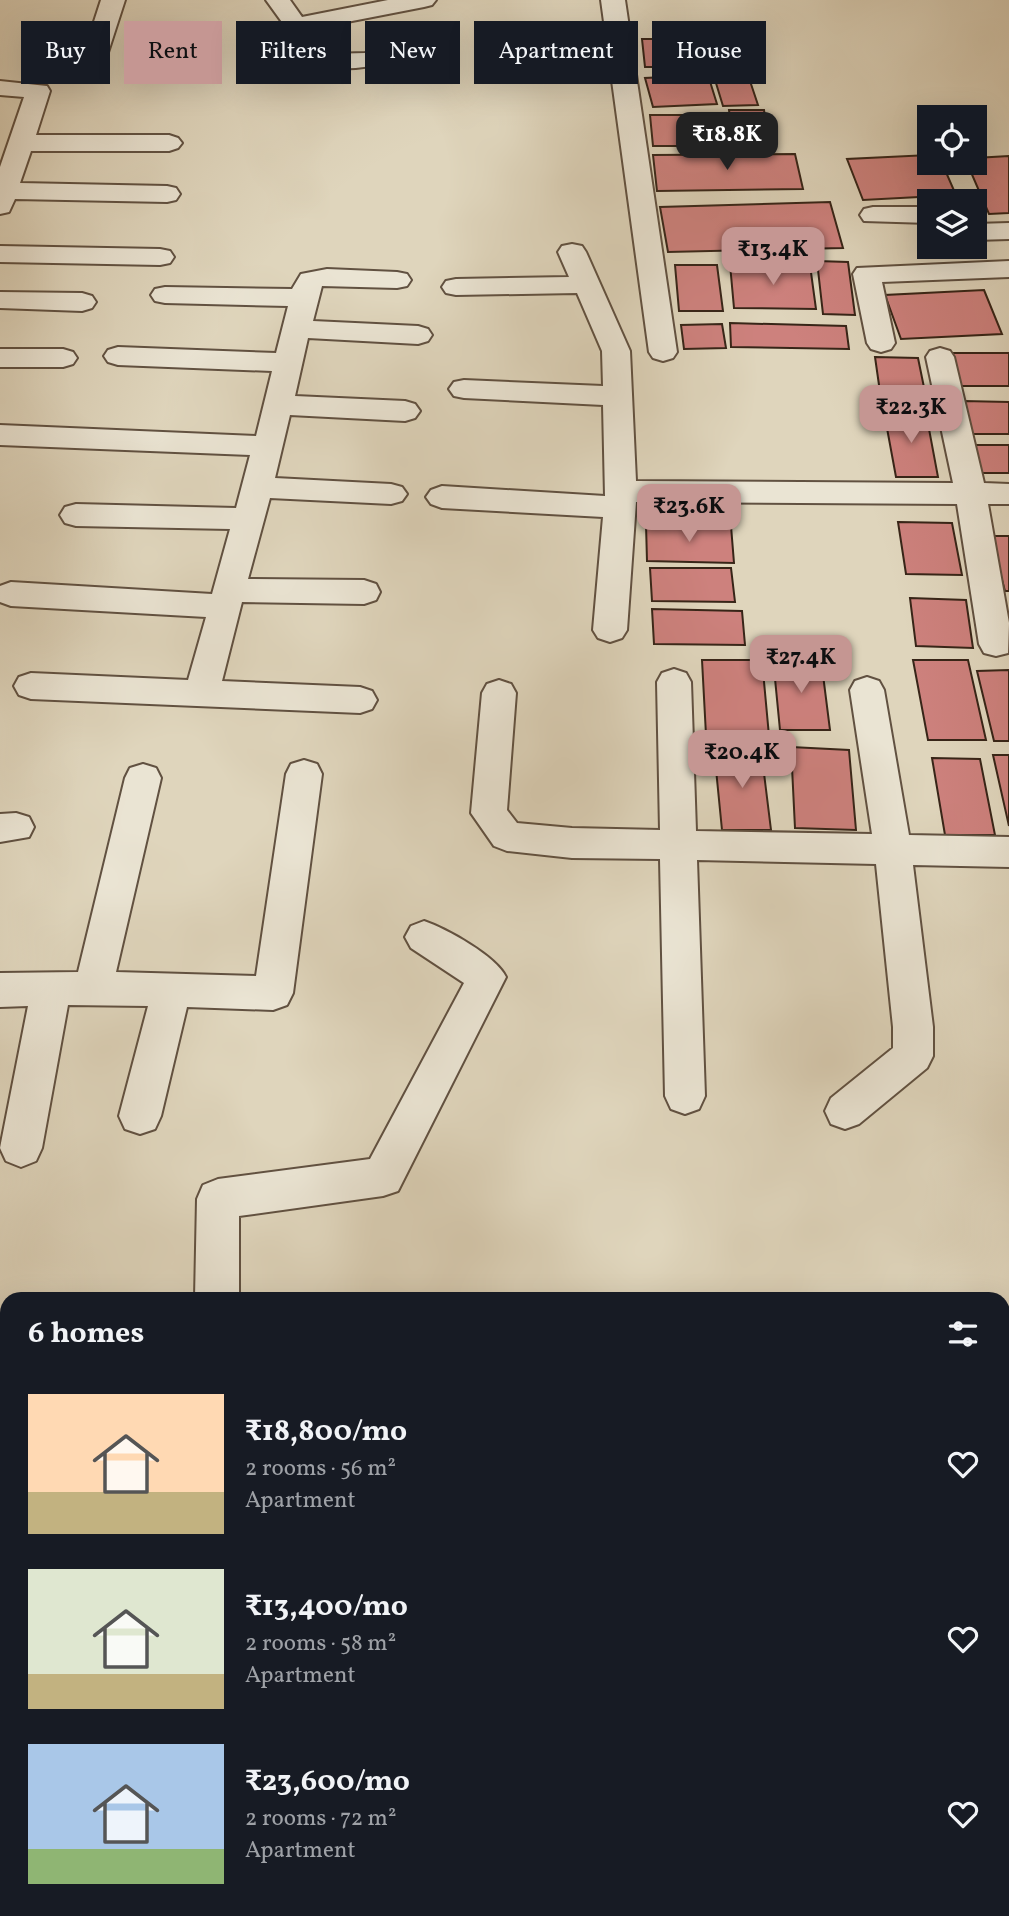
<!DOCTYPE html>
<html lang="en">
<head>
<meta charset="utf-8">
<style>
  body { margin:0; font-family:Vollkorn,serif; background:#20242c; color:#f1f3f6; height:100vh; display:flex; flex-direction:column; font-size:26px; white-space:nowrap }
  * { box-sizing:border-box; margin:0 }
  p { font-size:23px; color:#9ea1a6 }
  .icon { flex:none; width:38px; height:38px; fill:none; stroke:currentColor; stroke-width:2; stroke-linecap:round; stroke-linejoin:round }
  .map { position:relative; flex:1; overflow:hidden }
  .sheet { position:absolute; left:0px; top:1292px; width:1010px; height:625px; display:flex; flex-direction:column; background:#171b24; border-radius:21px 21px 0 0; box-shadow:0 7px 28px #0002 }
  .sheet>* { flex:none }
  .banner { position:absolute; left:21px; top:21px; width:968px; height:63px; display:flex; gap:14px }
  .buttons { position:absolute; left:917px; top:105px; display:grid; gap:14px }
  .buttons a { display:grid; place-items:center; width:70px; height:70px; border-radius:0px; background:#171b24; box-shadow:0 7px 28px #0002; font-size:35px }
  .price { position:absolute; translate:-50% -60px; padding:0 16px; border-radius:14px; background:#c59692; color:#111; font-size:23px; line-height:46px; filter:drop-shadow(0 2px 4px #0008) }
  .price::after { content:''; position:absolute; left:50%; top:42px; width:21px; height:16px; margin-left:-10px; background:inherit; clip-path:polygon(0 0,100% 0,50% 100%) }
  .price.selected { background:#222; color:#fff }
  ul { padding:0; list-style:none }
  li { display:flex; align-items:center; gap:21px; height:175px; padding:0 28px }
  li span { display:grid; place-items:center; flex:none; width:196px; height:140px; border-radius:0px; color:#555 }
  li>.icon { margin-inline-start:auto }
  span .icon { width:84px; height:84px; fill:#fffc; stroke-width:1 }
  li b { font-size:30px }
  h2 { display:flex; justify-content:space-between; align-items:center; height:84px; padding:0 28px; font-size:30px }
  .pill { padding:0 24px; border-radius:0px; background:#171b24; box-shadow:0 7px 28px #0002; font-size:24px; line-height:63px }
  .pill.selected { background:#c59692; color:#111 }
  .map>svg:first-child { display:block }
  .building { fill:#cd817d; stroke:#372518; stroke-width:2 }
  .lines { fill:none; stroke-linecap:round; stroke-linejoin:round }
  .minor-casing { stroke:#615141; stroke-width:4 }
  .minor { fill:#eae4d3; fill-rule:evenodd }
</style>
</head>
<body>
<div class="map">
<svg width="1009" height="1916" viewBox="0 0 1009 1916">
  <rect width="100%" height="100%" fill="#dfd5bc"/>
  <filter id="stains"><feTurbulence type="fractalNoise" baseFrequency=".00286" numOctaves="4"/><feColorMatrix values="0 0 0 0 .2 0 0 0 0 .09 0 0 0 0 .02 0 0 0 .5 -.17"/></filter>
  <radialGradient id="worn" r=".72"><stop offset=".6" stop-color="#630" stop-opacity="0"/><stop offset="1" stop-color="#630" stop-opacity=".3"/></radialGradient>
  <path class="building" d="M735 37 744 65 688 68 681 39Z
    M642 39H675L678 67H645Z
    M746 69 758 105 723 106 712 70Z
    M708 75 717 104 653 107 645 78Z
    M729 110H764L770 148H734Z
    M650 115H722L726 146H653Z
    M795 154 803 189 657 191 653 155Z
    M929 155V163H942L956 195 863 200 847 159Z
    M1009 156V213L989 214 967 163H975V158Z
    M830 202 843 248 668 252 660 207Z
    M817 261 848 262 855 315 823 314Z
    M730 264 810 265 816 309 734 308Z
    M675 265H717L723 311H679Z
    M984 290 1002 334 901 339 885 295Z
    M730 323 846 326 849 349 731 347Z
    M722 324 726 348 684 349 681 325Z
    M950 353H1009V386H959Z
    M875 357 918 358 928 407 882 406Z
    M963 401 1009 402V434H970Z
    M884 412 926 413 938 477H896Z
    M969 445H1009V473H976Z
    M898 522 952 523 962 575 906 574Z
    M646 524 731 526 734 563 647 561Z
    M990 536H1009V591H1005Z
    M650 568H731L735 602 652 601Z
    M910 598 966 600 973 648 916 646Z
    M652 609 742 611 745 645 654 644Z
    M773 658 821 659 830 730H780Z
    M702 660H762L769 736 706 735Z
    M913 660H968L986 740H928Z
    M1009 670V741H994L977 671Z
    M791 747 849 750 856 830 795 828Z
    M714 749H761L771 830H722Z
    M993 755H1009V826Z
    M932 758 980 759 995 835H945Z"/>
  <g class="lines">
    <g class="minor-casing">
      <path id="minor" d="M101 0H125L102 71 99 76 90 78 81 76 78 71Z
        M266 0H290L302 17 388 0H436L432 5 424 7 311 29 329 54 365 53 436 35 444 37 448 42 444 47C401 59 357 76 313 65Z
        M601 0H625L677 352 673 358 663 361 653 358 649 352Z
        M0 81 47 86 50 91 36 135H169L178 138 182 143 178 148 169 151H31L20 183 167 186 176 188 180 194 176 200 167 202 15 199 9 212 0 214V167L24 97 0 95Z
        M873 207H929V223L864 221 860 215 864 209Z
        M1009 223V239L975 240V224Z
        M572 244 582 246 586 252 630 351 636 481 953 483 926 357 930 351 940 348 950 351 954 357 984 483 1009 484V504H988L1009 623 1008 653 996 656 984 653 979 644 957 504 636 502 627 630 622 638 610 642 598 638 593 630 603 517 442 508 431 504 426 497 431 490 442 486 605 496 603 405 464 398 454 396 449 389 454 382 464 380 603 386 602 351 577 293 456 295 446 293 442 287 446 281 456 279 569 277 558 252 562 246Z
        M0 246 160 249 170 251 174 257 170 263 160 265 0 262Z
        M1009 261V277L882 282 895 343 891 349 881 352 871 349 867 343 853 274 857 268Z
        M327 269 397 272 407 274 411 280 407 286 397 288 322 286 313 321 418 326 428 329 432 335 428 341 418 344 308 338 295 396 405 401 415 404 420 411 415 418 405 421 290 415 275 478 391 484 402 487 407 494 402 501 391 504 270 498 248 579 364 580 376 584 380 592 376 600 364 604 242 602 222 681 360 687 372 691 377 700 372 709 360 713 31 699 19 695 14 686 19 677 31 673 188 680 206 617 11 606 0 602V586L11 582 212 594 230 529 76 526 65 523 60 515 65 507 76 504 236 508 250 455 0 445V425L256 436 272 371 118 365 108 362 104 356 108 350 118 347 276 353 288 306 165 303 155 301 151 295 155 289 165 287 292 289 301 274Z
        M0 292 82 293 92 296 96 302 92 308 82 311 0 308Z
        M0 349H63L73 352 77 358 73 364 63 367H0Z
        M674 669 686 673 691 682 696 831 872 834 850 690 855 681 867 677 879 681 884 690 909 835 1009 837V867L913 865 933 1027V1056L927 1068 859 1124 845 1129 831 1124 825 1111 831 1098 893 1048V1027L876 864 697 860 705 1096 699 1109 685 1114 671 1109 665 1096 660 859 572 858 507 851 494 846 471 813 482 693 487 684 499 680 511 684 516 693 507 810 517 823 572 828 660 830 657 682 662 673Z
        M304 760 317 764 322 774 293 993 287 1005 273 1010 187 1007 161 1116 155 1129 140 1134 125 1129 119 1116 148 1006 68 1005 42 1148 36 1161 21 1167 6 1161 0 1148 28 1006 0 1007V973L78 972 125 778 130 768 143 764 156 768 161 778 116 972 256 976 286 774 291 764Z
        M16 813 29 817 34 827 29 837 0 842V814Z
        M424 921C447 929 496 956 506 977L398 1191 383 1196 239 1216V1298H195L197 1199 203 1185 218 1179 370 1159 464 983 411 948 405 937 411 926Z
        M0 1706H7V1756H0Z
        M184 1909H238V1916H184Z
        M748 1909H802L803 1916H749Z"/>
    </g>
    <use href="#minor" class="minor"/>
  </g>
  <rect width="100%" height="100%" filter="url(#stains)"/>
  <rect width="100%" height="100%" fill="url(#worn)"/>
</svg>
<div class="buttons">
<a><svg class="icon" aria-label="locate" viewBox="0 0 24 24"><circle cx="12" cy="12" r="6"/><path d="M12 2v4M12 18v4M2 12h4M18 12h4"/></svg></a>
<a><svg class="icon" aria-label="layers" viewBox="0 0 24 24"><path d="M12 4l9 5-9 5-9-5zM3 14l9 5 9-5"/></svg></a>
</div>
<b class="price selected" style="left:727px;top:172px">₹18.8K</b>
<b class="price" style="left:773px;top:287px">₹13.4K</b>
<b class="price" style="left:911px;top:445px">₹22.3K</b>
<b class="price" style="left:689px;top:544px">₹23.6K</b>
<b class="price" style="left:801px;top:695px">₹27.4K</b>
<b class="price" style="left:742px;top:790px">₹20.4K</b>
<div class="banner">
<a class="pill">Buy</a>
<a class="pill selected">Rent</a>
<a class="pill">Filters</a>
<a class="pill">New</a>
<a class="pill">Apartment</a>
<a class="pill">House</a>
</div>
<section class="sheet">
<h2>6 homes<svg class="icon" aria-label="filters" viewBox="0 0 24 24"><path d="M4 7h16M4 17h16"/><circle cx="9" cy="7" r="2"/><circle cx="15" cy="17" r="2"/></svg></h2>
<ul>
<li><span style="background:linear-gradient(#ffd9b3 70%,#c2b280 0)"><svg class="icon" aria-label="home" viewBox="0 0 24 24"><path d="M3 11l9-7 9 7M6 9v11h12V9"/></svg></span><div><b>₹18,800/mo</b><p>2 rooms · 56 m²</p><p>Apartment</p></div><svg class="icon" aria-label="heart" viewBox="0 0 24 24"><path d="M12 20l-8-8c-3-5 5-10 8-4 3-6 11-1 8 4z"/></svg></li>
<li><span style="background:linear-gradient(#dfe7d0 75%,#c2b280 0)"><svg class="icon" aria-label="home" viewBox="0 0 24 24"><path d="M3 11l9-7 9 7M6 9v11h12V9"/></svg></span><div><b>₹13,400/mo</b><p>2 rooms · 58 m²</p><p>Apartment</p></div><svg class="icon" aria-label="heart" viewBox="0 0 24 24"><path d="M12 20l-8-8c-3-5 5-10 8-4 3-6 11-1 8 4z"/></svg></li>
<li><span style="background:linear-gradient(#a9c7e8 75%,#8fb573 0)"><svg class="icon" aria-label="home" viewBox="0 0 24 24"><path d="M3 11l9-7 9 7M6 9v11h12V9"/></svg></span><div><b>₹23,600/mo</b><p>2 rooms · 72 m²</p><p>Apartment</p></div><svg class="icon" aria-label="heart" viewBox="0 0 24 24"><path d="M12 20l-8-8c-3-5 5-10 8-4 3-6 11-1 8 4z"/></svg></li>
</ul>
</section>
</div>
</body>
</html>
